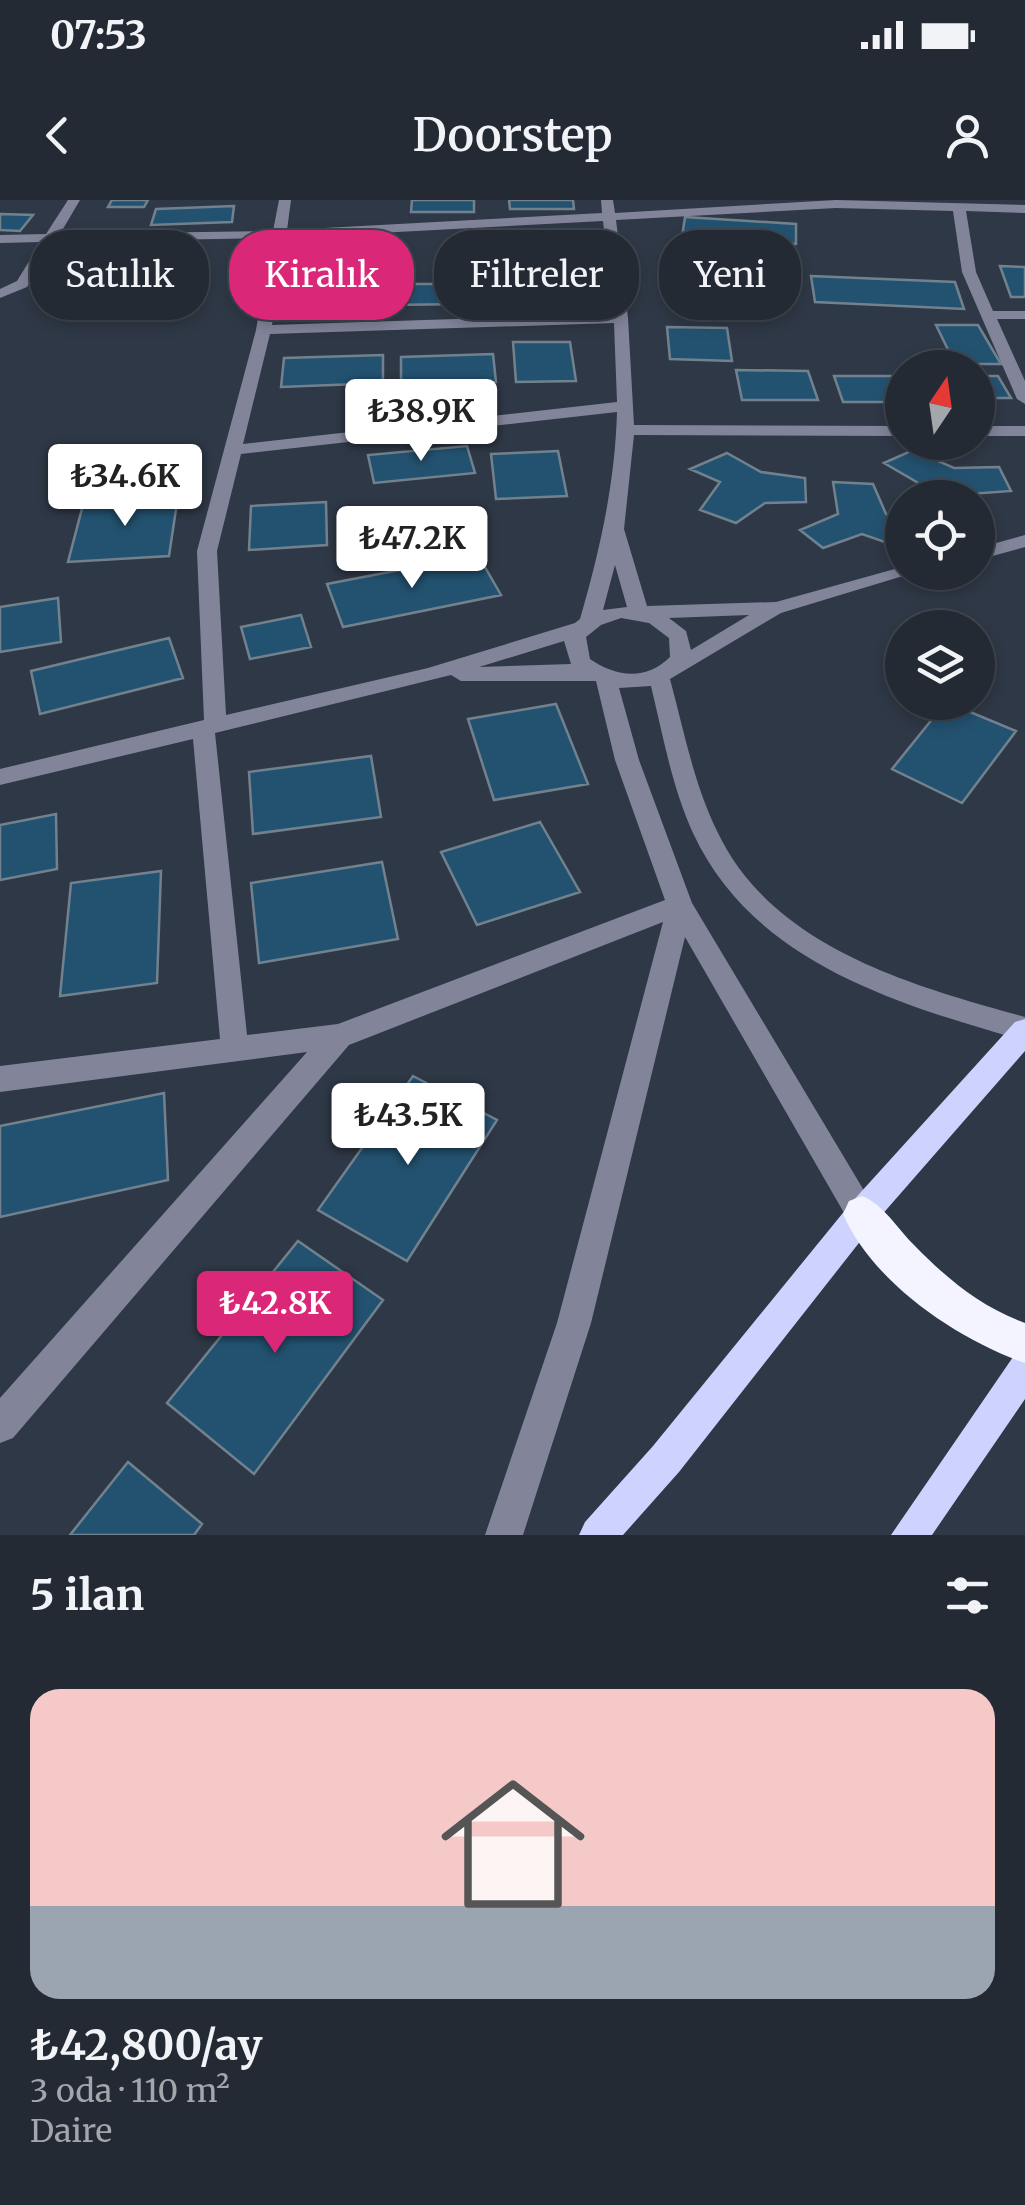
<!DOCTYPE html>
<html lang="tr">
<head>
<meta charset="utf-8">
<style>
  body { margin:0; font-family:Merriweather,serif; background:#2f3640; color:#f1f3f6; height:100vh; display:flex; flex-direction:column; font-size:38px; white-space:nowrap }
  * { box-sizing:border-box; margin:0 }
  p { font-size:32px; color:#a3a7ac }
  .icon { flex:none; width:55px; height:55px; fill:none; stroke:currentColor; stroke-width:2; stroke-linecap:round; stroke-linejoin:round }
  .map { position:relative; height:1335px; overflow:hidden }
  .drawer { display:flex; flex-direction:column; background:#232a34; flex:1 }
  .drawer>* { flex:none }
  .hud { position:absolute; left:30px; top:30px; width:965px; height:90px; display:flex; gap:20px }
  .needle { width:65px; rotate:13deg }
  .buttons { position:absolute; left:885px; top:150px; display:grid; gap:20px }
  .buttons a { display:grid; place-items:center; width:110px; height:110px; border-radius:50%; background:#232a34; box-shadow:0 5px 15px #0003,0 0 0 2px #40464f; font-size:50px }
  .price { position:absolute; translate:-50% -85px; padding:0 22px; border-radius:10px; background:#fff; color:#222; font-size:32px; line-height:65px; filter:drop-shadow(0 2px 5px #0008) }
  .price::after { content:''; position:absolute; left:50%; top:60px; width:30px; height:22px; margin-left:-15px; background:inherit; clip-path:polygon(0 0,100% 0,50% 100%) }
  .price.selected { background:#db2777; color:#fff }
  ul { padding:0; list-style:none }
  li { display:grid; align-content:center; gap:20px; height:530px; padding:0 30px }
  li span { display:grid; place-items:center; height:310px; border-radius:30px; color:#555 }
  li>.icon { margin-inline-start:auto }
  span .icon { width:180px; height:180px; fill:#fffc; stroke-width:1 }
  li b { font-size:42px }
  h2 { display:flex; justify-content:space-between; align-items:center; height:120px; padding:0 30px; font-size:42px }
  .tag { padding:0 35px; border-radius:40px; background:#232a34; box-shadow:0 5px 15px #0003,0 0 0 2px #40464f; font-size:35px; line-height:90px }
  .tag.selected { background:#db2777; color:#fff }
  .status { display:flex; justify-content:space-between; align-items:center; height:70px; padding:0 50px; background:#232a34; direction:ltr }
  .status svg { height:28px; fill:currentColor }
  header { display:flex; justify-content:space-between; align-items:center; height:130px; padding:0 30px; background:#232a34; font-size:45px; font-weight:600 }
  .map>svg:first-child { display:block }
  .building { fill:#235270; stroke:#71828e; stroke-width:2.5 }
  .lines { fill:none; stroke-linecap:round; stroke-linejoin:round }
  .minor { fill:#82859a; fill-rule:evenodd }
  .major { fill:#cdd3fe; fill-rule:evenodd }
  .highway { fill:#f3f4ff; fill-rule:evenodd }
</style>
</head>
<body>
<div class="status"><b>07:53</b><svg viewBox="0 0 49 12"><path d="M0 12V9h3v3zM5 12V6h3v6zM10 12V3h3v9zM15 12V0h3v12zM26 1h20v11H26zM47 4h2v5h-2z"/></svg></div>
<header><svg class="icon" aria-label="back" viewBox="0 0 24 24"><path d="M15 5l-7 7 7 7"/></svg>Doorstep<svg class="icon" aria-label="person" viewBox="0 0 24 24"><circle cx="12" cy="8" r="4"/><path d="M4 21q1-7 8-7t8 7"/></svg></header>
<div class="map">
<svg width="1025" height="1335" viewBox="0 0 1025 1335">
  <rect width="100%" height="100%" fill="#2f3846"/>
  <path class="building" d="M112 0H148L144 7H108Z
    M412 0H474V12H411Z
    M509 0H573L574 9H510Z
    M234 6 232 22 151 25 156 9Z
    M0 14 33 15 20 31 0 30Z
    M685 17 796 24V44L682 37Z
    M536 35 539 59 489 60 488 36Z
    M715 49 766 52 767 103 712 100Z
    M1000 66 1025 67V97H1011Z
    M492 72H542L544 101H491Z
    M811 76 955 82 964 109 815 102Z
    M389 84H467V104L387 105Z
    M936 125H978L1001 164H955Z
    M667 127 727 128 732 161 670 159Z
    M513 142H570L576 181 516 182Z
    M493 154 496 182 401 185V157Z
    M383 155V183L281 187 284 158Z
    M736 170 808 171 818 200H742Z
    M834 176H902V202H843Z
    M978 176H998L1011 198H978Z
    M467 246 475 273 374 283 368 255Z
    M913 250 954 268 999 267 1011 291 914 298 920 284 884 263Z
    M558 251 567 296 496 299 491 254Z
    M727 253 761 272 805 278 806 302 765 303 736 323 700 310 720 282 690 269Z
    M833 282 873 284 886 314 902 319V348L862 334 823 348 800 330 838 314Z
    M178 296 169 356 68 362 84 301Z
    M326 302 327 345 249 350 251 306Z
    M478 355 501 395 343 427 327 384Z
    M58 398 61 442 0 452V407Z
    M301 415 311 447 250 459 241 427Z
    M169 438 183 478 40 514 31 471Z
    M946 502 1016 531 962 603 892 569Z
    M556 504 588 584 494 600 468 519Z
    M371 556 381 617 253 634 249 572Z
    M56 614 57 669 0 680V625Z
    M540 622 580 692 477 725 441 652Z
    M382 662 398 739 259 763 251 683Z
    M161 671 157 783 60 796 71 683Z
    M413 876 497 920 407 1061 318 1010Z
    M164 893 168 980 0 1017V926Z
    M298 1041 383 1100 254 1274 167 1203Z
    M128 1262 202 1324 194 1335H70Z"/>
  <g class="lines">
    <path class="minor" d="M68 0H80L60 34 273 31 279 0H291L287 30 602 13 601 0H613L615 13 836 0 1025 5V13L966 11 976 72 993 111H1025V119H997L1025 181V204L1017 199 962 72 953 11 836 8 616 20 628 118 634 225 902 226V236L634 235 624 329 647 406 776 402 902 367V372H916L781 413 670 479C684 531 694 585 718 633 773 748 913 786 1025 817V841C898 804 753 763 693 633 672 587 663 536 651 486L619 488 639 560 692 703 878 1014 873 1025 862 1029 851 1025 685 737 591 1123 523 1335H485L557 1123 663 722 349 845 13 1238 0 1243V1198L307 852 0 892V866L220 839 193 539 0 585V569L204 520 197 351 256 130 272 38 55 42 27 87 0 98V89L17 81 41 42 0 43V35L46 34ZM603 21 613 114 272 125 285 38ZM614 123 617 202 243 244 270 134ZM617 212C615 283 600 350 580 419L575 423 428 468 226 515 217 351 241 254ZM615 365 627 407 603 410ZM749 415 691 450 686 431 669 418ZM621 418 649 423 669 438 670 457C646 481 616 477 590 459L586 437 601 425ZM564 441 571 464 479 467ZM451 475 461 481H596L615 560 665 700 338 824 247 835 215 533Z
      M978 226H1025V236H978Z
      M1025 335V347L978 360V348Z"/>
    <path class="major" d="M1025 819V851L873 1025 679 1272 623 1335H579L585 1322 653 1246 851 1003 1015 822Z
      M1025 1152V1199L932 1335H891L1013 1157Z"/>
    <path class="highway" d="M862 996C884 1005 897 1028 914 1045 946 1078 981 1107 1025 1123V1163C957 1139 873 1083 843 1014L849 1001Z"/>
  </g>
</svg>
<div class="buttons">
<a><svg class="needle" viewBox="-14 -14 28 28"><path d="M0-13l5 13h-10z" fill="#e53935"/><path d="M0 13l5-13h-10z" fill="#a3a7ac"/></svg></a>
<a><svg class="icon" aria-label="locate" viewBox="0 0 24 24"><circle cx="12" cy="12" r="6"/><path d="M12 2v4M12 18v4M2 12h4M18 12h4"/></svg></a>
<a><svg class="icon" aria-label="layers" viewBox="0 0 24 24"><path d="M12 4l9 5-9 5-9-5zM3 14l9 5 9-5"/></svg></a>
</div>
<b class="price" style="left:421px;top:264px">₺38.9K</b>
<b class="price" style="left:125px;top:329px">₺34.6K</b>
<b class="price" style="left:412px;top:391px">₺47.2K</b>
<b class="price" style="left:408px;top:968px">₺43.5K</b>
<b class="price selected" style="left:275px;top:1156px">₺42.8K</b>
<div class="hud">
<a class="tag">Satılık</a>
<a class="tag selected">Kiralık</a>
<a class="tag">Filtreler</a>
<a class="tag">Yeni</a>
</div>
</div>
<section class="drawer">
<h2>5 ilan<svg class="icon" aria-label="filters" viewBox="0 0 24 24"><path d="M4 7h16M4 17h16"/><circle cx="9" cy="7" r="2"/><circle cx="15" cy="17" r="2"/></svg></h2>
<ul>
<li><span style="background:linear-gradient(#f6c9c9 70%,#9aa5b1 0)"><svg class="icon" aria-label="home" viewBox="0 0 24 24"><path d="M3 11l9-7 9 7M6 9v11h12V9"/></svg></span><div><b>₺42,800/ay</b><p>3 oda · 110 m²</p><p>Daire</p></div></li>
</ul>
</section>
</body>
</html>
